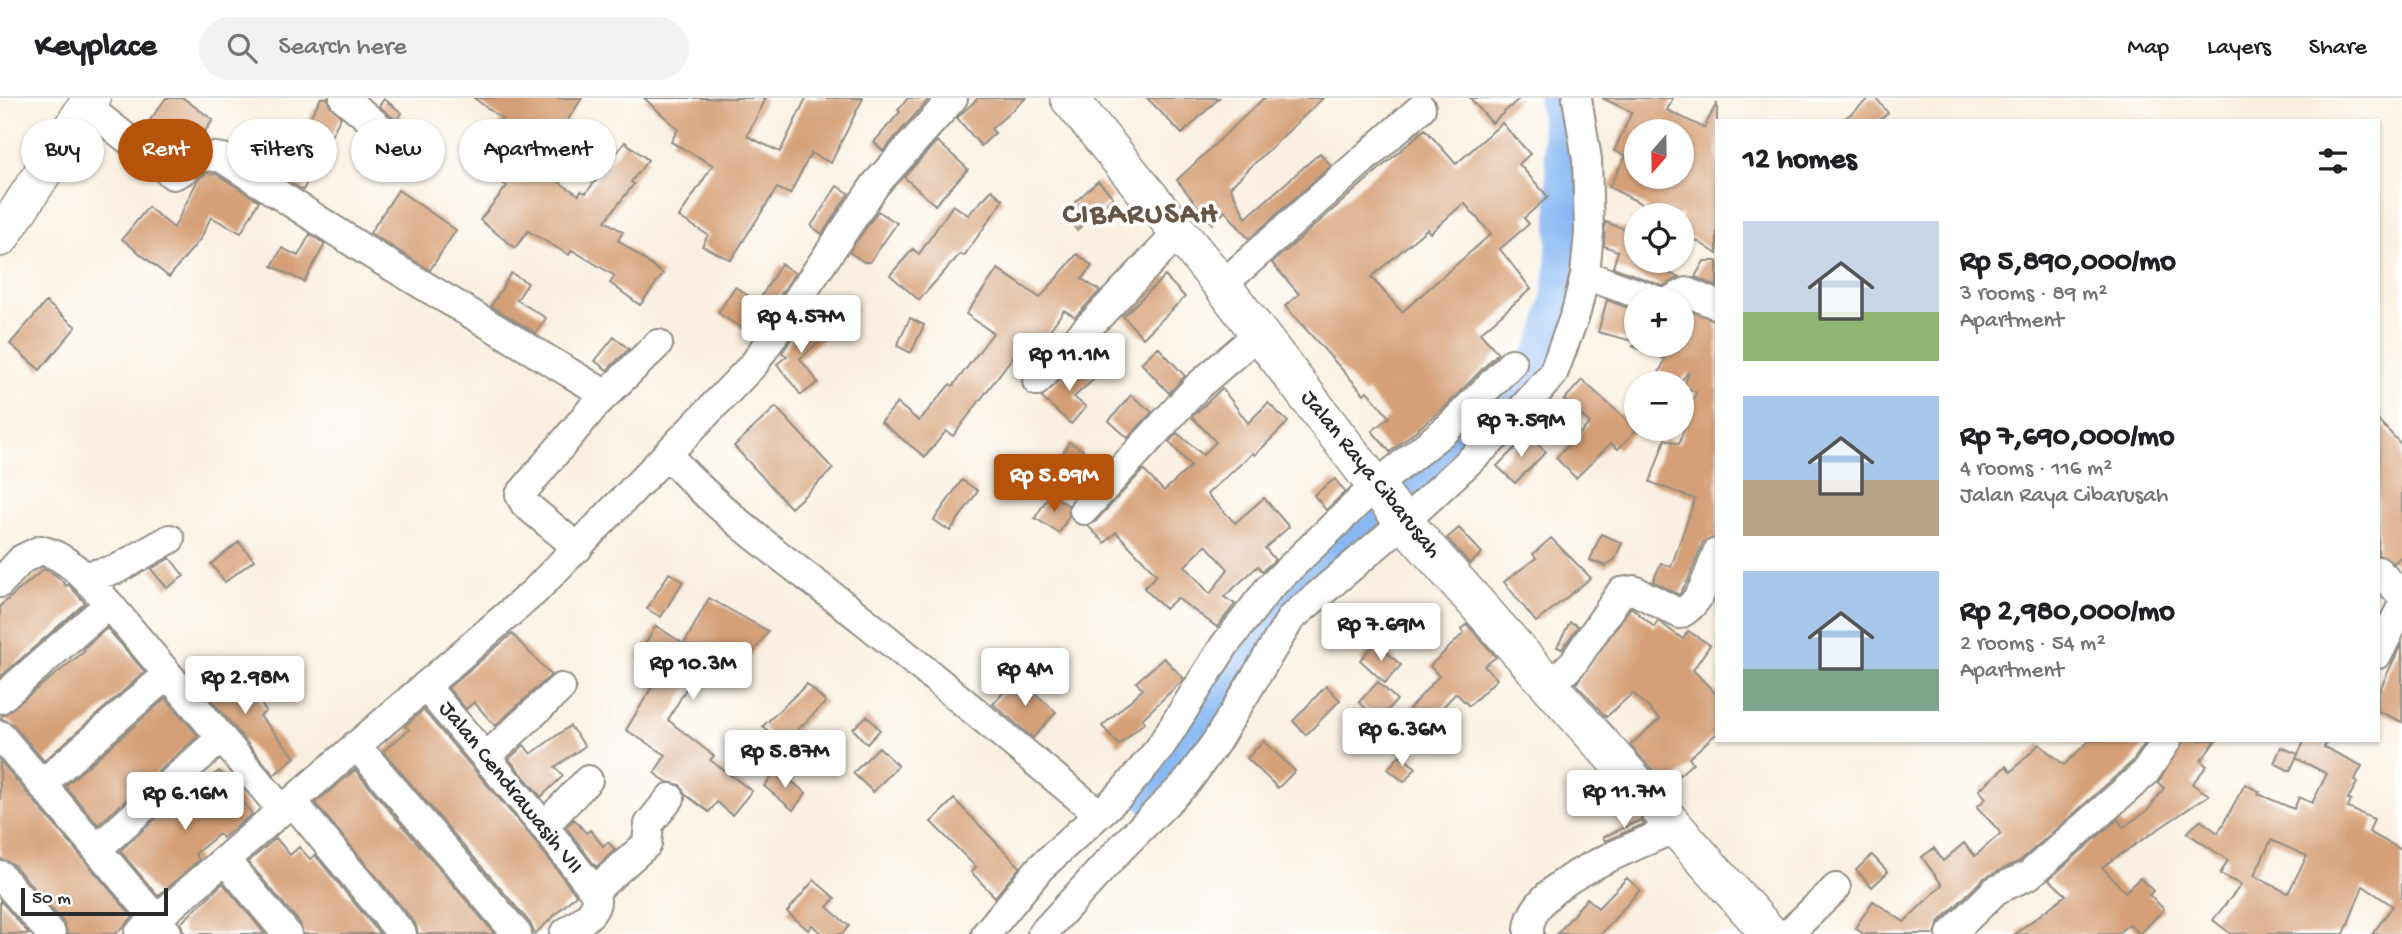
<!DOCTYPE html>
<html lang="en">
<head>
<meta charset="utf-8">
<style>
  body { margin:0; font-family:"Gochi Hand",sans-serif; background:#f2f2f2; color:#202124; height:100vh; display:flex; flex-direction:column; font-size:26px; white-space:nowrap }
  * { box-sizing:border-box; margin:0 }
  p { font-size:23px; color:#757577 }
  .icon { flex:none; width:38px; height:38px; fill:none; stroke:currentColor; stroke-width:2; stroke-linecap:round; stroke-linejoin:round }
  .map { position:relative; flex:1; overflow:hidden }
  .panel { position:absolute; left:1715px; top:21px; width:665px; height:623px; display:flex; flex-direction:column; background:#fff; border-radius:0px; box-shadow:0 2px 5px #0004 }
  .panel>* { flex:none }
  .hud { position:absolute; left:21px; top:21px; width:665px; height:63px; display:flex; gap:14px }
  .needle { width:46px; rotate:200deg }
  .controls { position:absolute; left:1624px; top:21px; display:grid; gap:14px }
  .controls a { display:grid; place-items:center; width:70px; height:70px; border-radius:50%; background:#fff; box-shadow:0 2px 5px #0004; font-size:35px }
  .scale { position:absolute; left:21px; bottom:18px; width:147px; box-sizing:border-box; padding-left:7px; border:4px solid #2b2b2b; border-top:0; font-size:19px; line-height:24px; white-space:nowrap; color:#2b2b2b; -webkit-text-stroke:5px #fff; paint-order:stroke }
  .price { position:absolute; translate:-50% -60px; padding:0 16px; border-radius:7px; background:#fff; color:#222; font-size:23px; line-height:46px; filter:drop-shadow(0 2px 4px #0008) }
  .price::after { content:''; position:absolute; left:50%; top:42px; width:21px; height:16px; margin-left:-10px; background:inherit; clip-path:polygon(0 0,100% 0,50% 100%) }
  .price.selected { background:#b45309; color:#fff }
  ul { padding:0; list-style:none }
  li { display:flex; align-items:center; gap:21px; height:175px; padding:0 28px }
  li span { display:grid; place-items:center; flex:none; width:196px; height:140px; border-radius:0px; color:#555 }
  li>.icon { margin-inline-start:auto }
  span .icon { width:84px; height:84px; fill:#fffc; stroke-width:1 }
  li b { font-size:30px }
  h2 { display:flex; justify-content:space-between; align-items:center; height:84px; padding:0 28px; font-size:30px }
  .pill { padding:0 24px; border-radius:32px; background:#fff; box-shadow:0 2px 5px #0004; font-size:24px; line-height:63px }
  .pill.selected { background:#b45309; color:#fff }
  header { display:flex; align-items:center; gap:42px; box-sizing:border-box; height:98px; padding:0 35px; background:#fff; border-bottom:2px solid #e0e0e0 }
  header strong { font-size:33px }
  nav { display:flex; gap:38px; margin-inline-start:auto; font-size:24px }
  .search { width:490px; height:63px; background:#f2f2f2; display:flex; align-items:center; gap:18px; box-sizing:border-box; padding:0 24px; border-radius:38px; color:#757577; font-size:26px }
  .map>svg:first-child { display:block }
  .lines { fill:none; stroke-linecap:round; stroke-linejoin:round }
  .river { stroke:#87b8f3; stroke-width:35 }
  .building { fill:#d5a077; fill-rule:evenodd }
  .minor-casing { stroke:#928e86; stroke-width:32 }
  .major-casing { stroke:#928e86; stroke-width:40 }
  .minor { stroke:#fff; stroke-width:28 }
  .major { stroke:#fff; stroke-width:37 }
  .labels { text-anchor:middle; dominant-baseline:central; stroke-width:7; stroke-linejoin:round; paint-order:stroke }
  .street-label { font-size:23px; fill:#2b2b2b; stroke:#fff }
  .district-label { font-size:30px; font-weight:bold; letter-spacing:2px; fill:#665446; stroke:#fff }
</style>
</head>
<body>
<header>
<strong>Keyplace</strong>
<div class="search"><svg class="icon" aria-label="search" viewBox="0 0 24 24"><circle cx="10" cy="10" r="6"/><path d="M15 15l6 6"/></svg>Search here</div>
<nav><a>Map</a><a>Layers</a><a>Share</a></nav>
</header>
<div class="map">
<svg width="2402" height="836" viewBox="0 0 2402 836">
  <rect width="100%" height="100%" fill="#fff"/>
  <filter id="ink" filterUnits="userSpaceOnUse"><feTurbulence type="fractalNoise" baseFrequency=".0143" numOctaves="2"/><feDisplacementMap in="SourceGraphic" scale="14" xChannelSelector="R" yChannelSelector="G"/><feConvolveMatrix kernelMatrix="1 2 1 2 8 2 1 2 1" color-interpolation-filters="sRGB"/></filter>
  <filter id="wash" filterUnits="userSpaceOnUse"><feTurbulence type="fractalNoise" baseFrequency=".00686" numOctaves="4" result="noise"/><feDisplacementMap in="SourceGraphic" scale="28" xChannelSelector="R" yChannelSelector="G"/><feGaussianBlur stdDeviation="1.57" result="paint"/><feColorMatrix in="noise" values="0 0 0 0 0 0 0 0 0 0 0 0 0 0 0 0 0 1.4 0 .05"/><feComposite in="paint" operator="in"/></filter>
  <g filter="url(#wash)">
    <rect width="100%" height="100%" fill="#f9f0e1"/>
    <g class="lines">
      <path class="river" d="M1149 698 1196 636 1259 526 1290 489 1499 311C1517 292 1535 270 1546 246 1573 183 1565 67 1556 0"/>
    </g>
    <g id="blocks">
      <path class="building" d="M166 0H183L213 22 198 43 175 58 143 32Z
        M321 0H328L329 6 341 19 303 92 285 81 313 31 306 26Z
        M474 0H582L537 70 579 97 581 93 586 95 625 44 648 62 631 84 634 86 605 123 623 134 618 142 663 176 640 207 610 185 615 178 572 152 569 157 528 133 515 150 480 122 507 88 473 67 502 21Z
        M644 0H766L747 38 780 54 806 0H863L831 65 811 55 790 96 777 90 731 162 702 148 708 137 679 119 713 67 671 44 678 31Z
        M908 0 929 1 883 53 874 44 900 14 898 12Z
        M978 0H1026L991 31 995 35 981 48 957 20Z
        M1147 0H1219L1182 36Z
        M1264 0H1323L1230 89 1246 120 1320 55 1331 68 1249 141 1225 113 1212 126 1177 82Z
        M1470 0H1520L1492 25Z
        M1602 0H1673L1667 12 1704 30 1717 5V156L1682 133V117H1643L1648 109 1609 89 1626 58 1614 53 1632 14ZM1636 33H1682V79H1636Z
        M1870 0H1876L1888 15 1878 23H1842Z
        M384 1 402 15 396 22 379 8Z
        M1502 25 1530 56 1519 66 1548 99 1524 120 1529 126 1500 151 1531 191 1480 235 1498 255 1446 308 1390 354 1372 333 1389 319 1367 293 1364 296 1285 208 1299 196 1272 165 1425 31 1456 66ZM1464 105 1491 136 1402 214 1371 179 1427 131 1430 135Z
        M937 43 968 71 935 107 904 79Z
        M206 75 216 76 259 103 241 135 211 119 201 140 169 179 122 141 148 109 174 130 197 83Z
        M1098 83 1113 99 1077 132 1062 116Z
        M837 88 849 95 822 136 811 128Z
        M398 92 456 132 430 172 370 135Z
        M992 92 1003 102 964 158 960 156 919 202 890 177 913 151 919 156 953 107 968 117Z
        M878 113 897 125 870 164H864L849 154Z
        M1605 124 1636 135V163H1658L1655 171 1680 179 1663 188 1613 169 1618 153 1604 148Z
        M310 136 325 146 304 184 272 168 282 150 298 158Z
        M1077 156 1092 168 1082 181 1100 193 1075 219 1064 212 1027 265 1015 256 953 338 946 333 925 359 881 324 897 305 919 323 950 286 953 288 993 235 966 216 998 171 1040 200Z
        M1704 163H1717V189L1695 179Z
        M781 166 795 175 753 237 718 215 735 189 758 204Z
        M511 175 528 185 517 202 546 220 536 235 491 208Z
        M1165 178 1185 199 1143 240 1123 218Z
        M1607 202 1636 213V244L1598 234Z
        M46 204 76 229 40 272 10 246Z
        M1688 212 1717 223V439L1703 444 1688 482 1679 497 1653 483 1661 465 1671 469 1695 401 1650 384 1665 341 1679 346 1696 294 1684 289 1689 274 1679 285H1655L1665 261 1632 248 1682 247V215Z
        M807 217 826 238 800 261 818 284 801 297 777 266 787 258 782 255Z
        M910 220 924 227 911 255 897 248Z
        M614 239 629 251 607 272 595 263Z
        M1158 249 1185 278 1169 295 1141 265Z
        M1078 264 1093 282 1074 299 1086 309 1071 326 1041 299Z
        M1582 282 1637 331 1618 351 1611 345 1576 380 1556 360 1590 325 1564 302Z
        M1222 290 1248 325 1268 305 1288 324 1255 357 1253 355 1207 396 1235 425 1264 400 1289 429 1265 450 1275 462 1262 473 1258 468 1224 499 1235 506 1217 529 1177 500 1165 511 1144 490 1157 477 1116 434 1105 445 1088 428 1096 423 1143 372 1164 393 1191 368 1169 344 1177 335 1203 357 1216 344 1192 319ZM1206 447 1228 471 1210 496 1185 468Z
        M1131 297 1152 314 1128 340 1109 323Z
        M776 309 833 371 791 410 734 348Z
        M2378 322 2402 347V458L2394 465 2378 457Z
        M1528 337 1546 354 1515 385 1497 368Z
        M1069 344 1083 352 1068 380 1054 372Z
        M1335 381 1345 394 1326 412 1314 397Z
        M962 382 978 393 950 433 934 422Z
        M1050 396 1068 407 1069 418 1059 435 1035 420Z
        M1459 430 1482 455 1470 466 1447 440Z
        M1601 436 1622 445 1615 461 1606 468 1590 462Z
        M1551 440 1591 480 1536 524 1504 484 1536 460 1533 456Z
        M239 444 254 462 225 484 211 466Z
        M170 460 184 478 167 490 151 471Z
        M44 471 57 478 66 488 68 486 85 505 0 579V508Z
        M669 475 683 483 661 519 647 511Z
        M709 500 768 533 740 573 709 551 668 622 714 658 710 662 752 693 732 717 717 704 709 714 686 697 680 687 667 684 654 675 666 657 626 632 661 574 637 559 656 528 684 546Z
        M1631 509 1654 529 1658 523 1683 541 1688 533 1710 547 1693 572 1717 597V635L1689 660 1693 665 1667 688 1630 647 1660 621 1633 595 1606 619 1576 586Z
        M1570 524 1578 528 1562 551 1557 549Z
        M1467 526 1496 559 1484 568 1497 581 1469 608 1456 595 1426 627 1409 611 1439 578 1430 568 1464 535 1461 531Z
        M107 530 145 574 44 663 13 626 0 620 85 553 83 551Z
        M512 536 551 577 495 628 474 604 466 611 448 590Z
        M1376 545 1401 567 1385 585 1360 562Z
        M2402 545V624L2378 613V595Z
        M1164 560 1184 581 1142 621 1145 624 1119 647 1102 628 1143 591 1136 584Z
        M215 563 235 587 242 581 252 593 266 613 260 618 295 659 274 677 194 581Z
        M1017 579 1056 614 1033 640 993 606Z
        M1378 584 1397 602 1379 622 1359 604Z
        M807 586 826 604 781 648 763 628Z
        M1326 588 1340 602 1306 637 1293 623Z
        M166 600 198 638 98 727 65 688Z
        M423 612 531 738 576 797 535 836 530 825 383 653 409 632 405 628Z
        M867 618 880 632 867 646 853 631Z
        M570 628 585 648 555 669 563 678 541 699 509 661 524 647 531 656Z
        M2090 642H2147L2132 664 2020 763 1984 780 1939 824 1935 836H1864L1855 830 1873 803 1904 824 1942 787 1922 759 1934 750 1943 763 1964 745 1975 758 2001 735 1977 709 1986 700 1979 692 2006 668 2011 674 2039 646 2064 667Z
        M2184 642H2216L2201 663 2207 668 2192 686 2209 697 2102 769 2125 794 2140 780 2153 793 2149 797 2164 811 2140 836 2129 826 2117 836H2015L2066 797 2049 781 2118 721 2123 729 2147 713 2164 690 2158 685Z
        M2305 642H2328L2324 649 2362 668 2354 683 2357 685 2348 701 2351 702 2348 710 2374 721 2369 734 2402 752V836H2372L2393 808 2363 788 2344 836H2231L2213 822 2241 787 2220 776 2228 762 2187 735 2200 722 2218 735 2245 686 2260 694 2258 696 2294 711 2299 699 2312 705 2327 676 2296 660ZM2271 742 2307 758 2288 795 2254 778Z
        M1264 643 1295 673 1278 690 1247 660Z
        M879 649 898 668 873 694 853 675Z
        M2281 649 2298 656 2290 673 2274 665Z
        M1400 657 1416 670 1404 684 1388 671Z
        M0 663 133 819 116 836H67L64 825 13 766 0 761Z
        M355 672 495 836H418L415 825 315 705Z
        M777 672 806 695 793 712 764 688Z
        M219 673 252 716 223 740 219 736 195 756 199 762 158 798 120 753 182 697 185 700Z
        M954 701 1020 769 995 799 971 774 976 769 931 724Z
        M574 721 586 735 590 732 603 748 608 744 615 752 596 769 566 729Z
        M1641 722 1644 726 1605 743 1603 739Z
        M276 740 290 757 299 749 310 761 315 757 380 836H303L300 825 248 764Z
        M1872 757 1888 774 1872 789 1856 772Z
        M1627 780 1640 792 1601 836H1557L1587 800 1598 810Z
        M814 782 835 800 827 809 849 828 842 836H822L812 827 808 832 787 814Z
        M223 785 265 836H186L183 833 181 825Z
        M0 802 29 836H0Z"/>
    </g>
  </g>
  <g filter="url(#ink)">
    <use href="#blocks" fill-opacity="0" stroke="#928e86" stroke-width="2"/>
    <g class="lines">
      <g class="minor-casing">
        <path id="minor" d="M344 0 399 46
          M86 8 173 77C196 71 187 53 222 60L368 154 595 290 599 299 596 306 520 397 525 406 578 450
          M1585 177 1653 201
          M1222 187 1421 10
          M1673 201 1687 194 1717 207
          M1037 283 1178 135
          M596 306 658 246
          M668 357C725 421 796 469 863 522 942 585 1019 651 1098 715
          M1084 412 1199 287 1257 237
          M2378 473 2402 497
          M84 478 115 472 170 441
          M0 485 22 461 41 452C70 459 89 484 109 506L282 712
          M2378 556 2402 508
          M1551 587 1574 564 1621 494 1634 492 1680 516C1702 505 1708 477 1717 455
          M425 588 544 728 594 793C603 814 579 824 564 836
          M0 601 109 506
          M0 637 167 834
          M356 647 517 836
          M486 659 561 590
          M42 686 168 576
          M292 703 402 836
          M544 728 588 682
          M97 751 221 640
          M225 762 287 836
          M0 777 51 836
          M594 793 647 746 649 726 670 700
          M139 836 535 493 754 266 875 87 953 0
          M986 836 1040 770 1122 695 1159 651 1224 548 1269 490 1375 388 1448 330 1512 265
          M1042 836 1122 749 1187 684 1216 644 1291 520 1404 424 1505 330 1553 276 1576 214 1585 177 1589 134 1587 61 1577 0
          M1529 836C1525 785 1637 749 1675 730
          M1788 836 1836 790
          M1951 836 1996 792 2029 777 2145 675 2167 642"/>
      </g>
      <g class="major-casing">
        <path id="major" d="M1069 0 1222 187 1398 417 1770 836
          M0 140 92 0"/>
      </g>
      <use href="#minor" class="minor"/>
      <use href="#major" class="major"/>
    </g>
  </g>
  <g class="labels">
    <g class="street-label">
      <text transform="translate(1370 377) rotate(51)">Jalan Raya Cibarusah</text>
      <text transform="translate(510 690) rotate(51)">Jalan Cendrawasih VII</text>
    </g>
    <g class="district-label">
      <text x="1141" y="118">CIBARUSAH</text>
    </g>
  </g>
</svg>
<div class="controls">
<a><svg class="needle" viewBox="-14 -14 28 28"><path d="M0-13l5 13h-10z" fill="#e53935"/><path d="M0 13l5-13h-10z" fill="#757577"/></svg></a>
<a><svg class="icon" aria-label="locate" viewBox="0 0 24 24"><circle cx="12" cy="12" r="6"/><path d="M12 2v4M12 18v4M2 12h4M18 12h4"/></svg></a>
<a>+</a>
<a>−</a>
</div>
<div class="scale">50 m</div>
<b class="price" style="left:801px;top:257px">Rp 4.57M</b>
<b class="price" style="left:1069px;top:295px">Rp 11.1M</b>
<b class="price" style="left:1521px;top:361px">Rp 7.59M</b>
<b class="price selected" style="left:1054px;top:416px">Rp 5.89M</b>
<b class="price" style="left:1381px;top:565px">Rp 7.69M</b>
<b class="price" style="left:693px;top:604px">Rp 10.3M</b>
<b class="price" style="left:1025px;top:610px">Rp 4M</b>
<b class="price" style="left:245px;top:618px">Rp 2.98M</b>
<b class="price" style="left:1402px;top:670px">Rp 6.36M</b>
<b class="price" style="left:785px;top:692px">Rp 5.87M</b>
<b class="price" style="left:1624px;top:732px">Rp 11.7M</b>
<b class="price" style="left:185px;top:734px">Rp 6.16M</b>
<div class="hud">
<a class="pill">Buy</a>
<a class="pill selected">Rent</a>
<a class="pill">Filters</a>
<a class="pill">New</a>
<a class="pill">Apartment</a>
</div>
<section class="panel">
<h2>12 homes<svg class="icon" aria-label="filters" viewBox="0 0 24 24"><path d="M4 7h16M4 17h16"/><circle cx="9" cy="7" r="2"/><circle cx="15" cy="17" r="2"/></svg></h2>
<ul>
<li><span style="background:linear-gradient(#c9d6e8 65%,#8fb573 0)"><svg class="icon" aria-label="home" viewBox="0 0 24 24"><path d="M3 11l9-7 9 7M6 9v11h12V9"/></svg></span><div><b>Rp 5,890,000/mo</b><p>3 rooms · 89 m²</p><p>Apartment</p></div></li>
<li><span style="background:linear-gradient(#a9c7e8 60%,#b9a48a 0)"><svg class="icon" aria-label="home" viewBox="0 0 24 24"><path d="M3 11l9-7 9 7M6 9v11h12V9"/></svg></span><div><b>Rp 7,690,000/mo</b><p>4 rooms · 116 m²</p><p>Jalan Raya Cibarusah</p></div></li>
<li><span style="background:linear-gradient(#a9c7e8 70%,#7fa58c 0)"><svg class="icon" aria-label="home" viewBox="0 0 24 24"><path d="M3 11l9-7 9 7M6 9v11h12V9"/></svg></span><div><b>Rp 2,980,000/mo</b><p>2 rooms · 54 m²</p><p>Apartment</p></div></li>
</ul>
</section>
</div>
</body>
</html>
